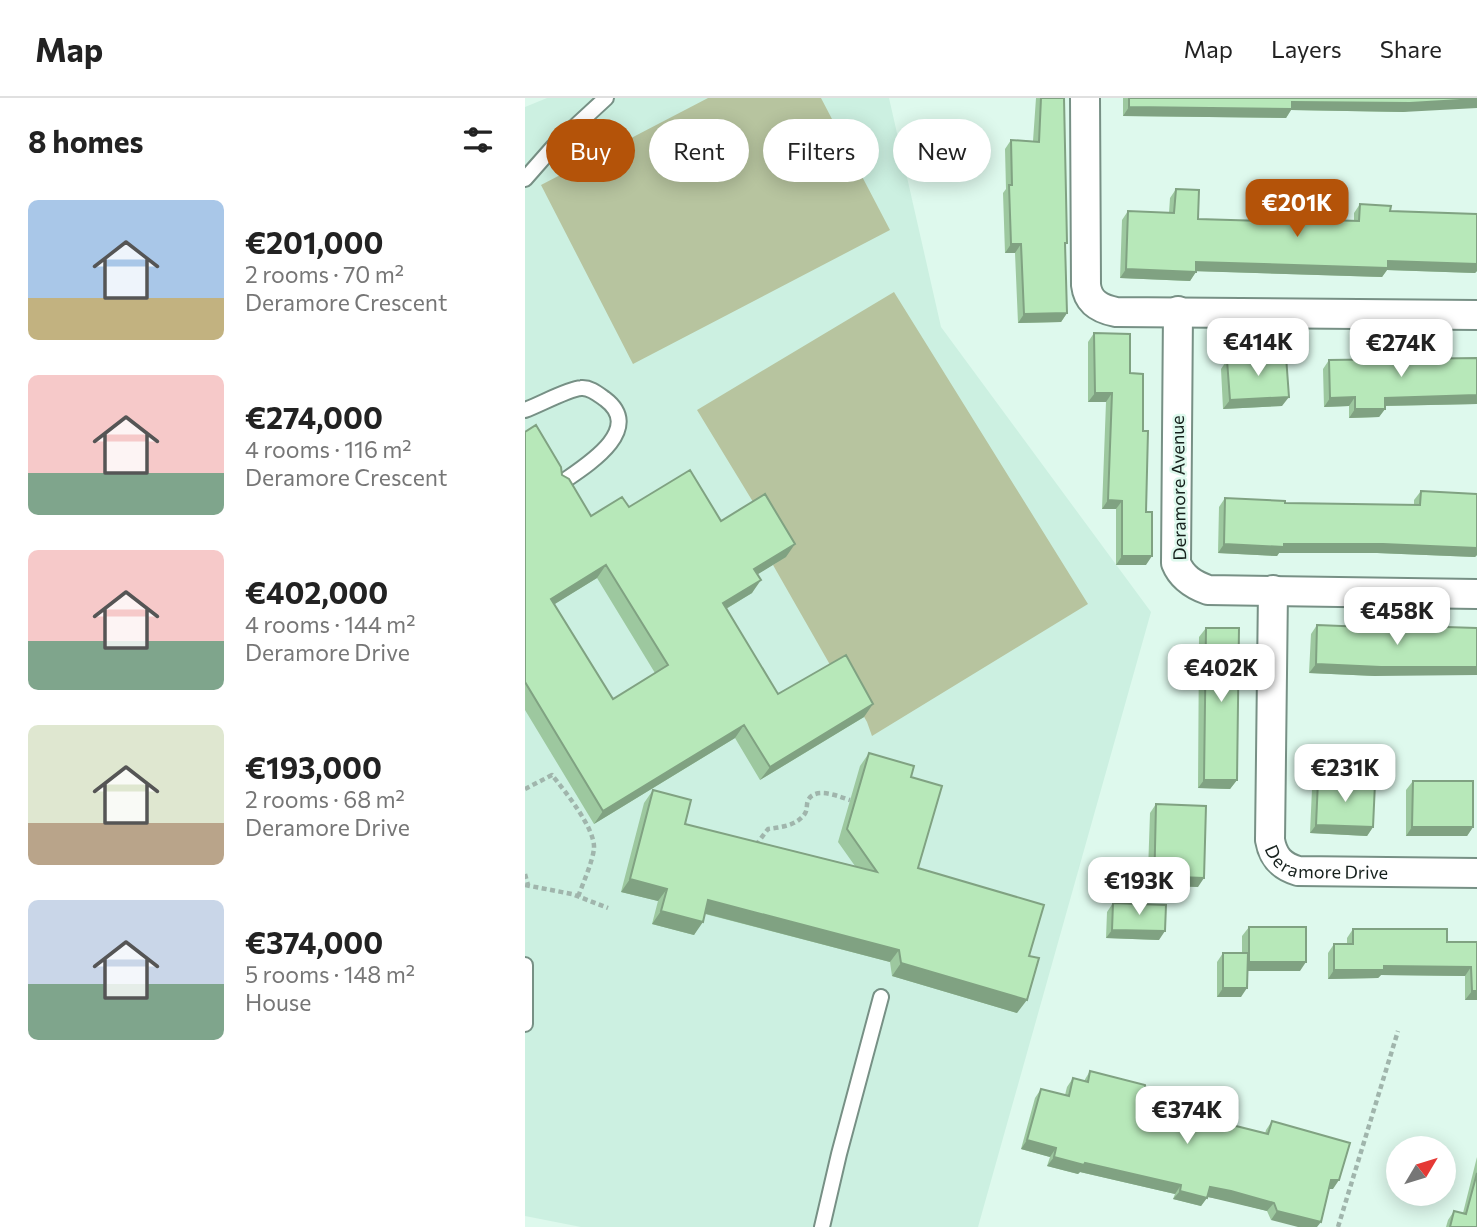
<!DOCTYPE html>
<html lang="en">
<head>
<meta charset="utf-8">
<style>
  body { margin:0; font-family:Commissioner,sans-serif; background:#f2f2f2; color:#222; height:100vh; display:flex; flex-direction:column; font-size:26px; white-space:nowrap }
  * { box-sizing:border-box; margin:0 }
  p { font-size:23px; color:#767676 }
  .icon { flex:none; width:38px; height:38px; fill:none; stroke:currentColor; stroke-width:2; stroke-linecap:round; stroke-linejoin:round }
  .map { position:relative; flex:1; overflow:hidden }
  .side { display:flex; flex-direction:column; background:#fff; width:525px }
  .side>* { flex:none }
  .guide { position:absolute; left:21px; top:21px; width:665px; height:63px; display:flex; gap:14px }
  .needle { width:46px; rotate:52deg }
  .tools { position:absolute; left:861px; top:1038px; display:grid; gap:14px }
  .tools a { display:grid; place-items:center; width:70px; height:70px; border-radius:50%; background:#fff; box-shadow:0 4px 18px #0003; font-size:35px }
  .price { position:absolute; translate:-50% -60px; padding:0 16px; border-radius:14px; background:#fff; color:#222; font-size:23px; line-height:46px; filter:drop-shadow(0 2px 4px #0008) }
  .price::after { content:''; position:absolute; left:50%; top:42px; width:21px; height:16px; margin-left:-10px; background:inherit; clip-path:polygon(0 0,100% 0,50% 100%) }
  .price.selected { background:#b45309; color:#fff }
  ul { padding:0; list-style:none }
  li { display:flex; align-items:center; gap:21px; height:175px; padding:0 28px }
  li span { display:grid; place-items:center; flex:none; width:196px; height:140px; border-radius:10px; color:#555 }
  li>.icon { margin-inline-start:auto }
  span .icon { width:84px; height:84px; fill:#fffc; stroke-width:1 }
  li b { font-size:30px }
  h2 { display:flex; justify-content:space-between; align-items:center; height:84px; padding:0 28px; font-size:30px }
  .tag { padding:0 24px; border-radius:32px; background:#fff; box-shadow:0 4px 18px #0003; font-size:24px; line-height:63px }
  .tag.selected { background:#b45309; color:#fff }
  header { display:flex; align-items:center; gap:42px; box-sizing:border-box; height:98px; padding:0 35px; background:#fff; border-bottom:2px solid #e0e0e0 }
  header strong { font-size:33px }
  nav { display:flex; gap:38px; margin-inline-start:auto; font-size:24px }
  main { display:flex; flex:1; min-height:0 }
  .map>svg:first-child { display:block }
  .built { fill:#ccf0e1 }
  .green { fill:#b7c49f }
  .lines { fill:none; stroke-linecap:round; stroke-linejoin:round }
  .service-casing { stroke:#779085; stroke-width:18 }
  .minor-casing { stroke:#779085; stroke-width:32 }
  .path { stroke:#a0b5ac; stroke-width:4.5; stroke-dasharray:5 3.5; stroke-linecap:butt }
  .service { stroke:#fff; stroke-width:14 }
  .minor { stroke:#fff; stroke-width:28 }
  .wall { fill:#9dc89f; fill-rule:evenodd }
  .shaded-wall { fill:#80a282 }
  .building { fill:#b7e8b9; stroke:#80a282; stroke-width:2; fill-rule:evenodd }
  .labels { text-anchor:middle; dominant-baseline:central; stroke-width:5; stroke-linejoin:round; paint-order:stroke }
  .street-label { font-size:18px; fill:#16201c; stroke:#def9ed }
</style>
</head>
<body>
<header>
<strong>Map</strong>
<nav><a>Map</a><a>Layers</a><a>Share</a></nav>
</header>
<main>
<section class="side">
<h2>8 homes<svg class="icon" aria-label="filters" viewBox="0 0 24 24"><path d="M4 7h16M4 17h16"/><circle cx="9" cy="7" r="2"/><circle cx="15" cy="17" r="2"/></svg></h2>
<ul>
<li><span style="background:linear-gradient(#a9c7e8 70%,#c2b280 0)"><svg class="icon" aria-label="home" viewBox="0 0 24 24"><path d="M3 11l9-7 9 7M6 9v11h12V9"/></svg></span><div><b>€201,000</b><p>2 rooms · 70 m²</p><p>Deramore Crescent</p></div></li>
<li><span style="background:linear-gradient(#f6c9c9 70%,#7fa58c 0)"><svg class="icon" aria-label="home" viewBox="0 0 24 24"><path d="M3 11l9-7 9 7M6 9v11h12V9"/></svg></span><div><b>€274,000</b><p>4 rooms · 116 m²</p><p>Deramore Crescent</p></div></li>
<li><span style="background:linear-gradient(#f6c9c9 65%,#7fa58c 0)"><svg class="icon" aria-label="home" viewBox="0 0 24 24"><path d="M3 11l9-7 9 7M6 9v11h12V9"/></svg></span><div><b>€402,000</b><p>4 rooms · 144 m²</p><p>Deramore Drive</p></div></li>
<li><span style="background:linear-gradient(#dfe7d0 70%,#b9a48a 0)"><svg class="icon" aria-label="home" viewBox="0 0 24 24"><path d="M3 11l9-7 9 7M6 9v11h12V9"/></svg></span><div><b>€193,000</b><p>2 rooms · 68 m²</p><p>Deramore Drive</p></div></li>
<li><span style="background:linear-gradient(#c9d6e8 60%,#7fa58c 0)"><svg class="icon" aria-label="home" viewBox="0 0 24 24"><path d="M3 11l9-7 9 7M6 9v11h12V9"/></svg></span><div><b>€374,000</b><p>5 rooms · 148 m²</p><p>House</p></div></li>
</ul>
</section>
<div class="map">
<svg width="952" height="1129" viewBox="0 0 952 1129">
  <rect width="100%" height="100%" fill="#def9ed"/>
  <path class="built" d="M22 0H364L416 229 626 514 453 1129H56L0 1118V9Z"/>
  <path class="green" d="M183 0H296L365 132 108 266 16 87Z
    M369 194 563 506 347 638 342 624 312 571 308 572 248 467 261 458 172 312Z"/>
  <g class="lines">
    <g class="service-casing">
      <path id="service" d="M0 81 29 48 81 0
        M0 312C14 307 43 291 56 290 65 289 73 296 80 301 121 332 59 369 36 385
        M0 867V926
        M297 1129 314 1056 356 899"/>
    </g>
    <g class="minor-casing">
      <g id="minor">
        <path d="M560 0 561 187C563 204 575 211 591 214L952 217"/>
        <path d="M653 213 651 465C657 480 669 487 683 492L952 496"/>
        <path id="s1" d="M748 492 745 742C748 759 756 768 773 773L952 775"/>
      </g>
    </g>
    <path class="path" d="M0 691 27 677C39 692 70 730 69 750 68 763 58 785 53 799
      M231 747 243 731C256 729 270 728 279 717 283 712 281 707 283 702 291 688 315 699 325 702
      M0 776 3 787
      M0 787 47 796 83 810
      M813 1129 873 933"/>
    <use href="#service" class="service"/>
    <use href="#minor" class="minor"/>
  </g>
  <path class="wall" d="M511 0H539L542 145 540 148 542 215 536 224 493 225 490 155H480L478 95 481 91 480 51 486 42 508 43Z
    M598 0H952L878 14 766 12 761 20 598 18Z
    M651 91 673 121 799 125 801 122 829 123V115L835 106 865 113 952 116V173L950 175 862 172 857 179 671 173 665 183 595 180 597 122 603 113 644 115 645 100Z
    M569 235 605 275 618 333 621 467H591V411H577L581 304H563V244Z
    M952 260V306L860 308V311L854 319 824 320V308L799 309 798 271 804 262Z
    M702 262 757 308 698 311 696 271Z
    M0 334 37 377 66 418 104 409 196 423 261 459 232 476 227 495 201 511 253 596 339 619 235 682 210 640 69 726 0 612ZM72 480 130 575 88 601 29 506Z
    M896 393 952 396V457L950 459 852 455H754L752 458 693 455 694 409 700 400 760 405 889 407V402Z
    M792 527 888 531 890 528 952 530 850 578 784 575 786 536Z
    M681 530 712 682 705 691 673 690 674 539Z
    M344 655 386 679 393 770 504 858 492 915 367 878 365 864 180 816 169 837 127 826 133 803 96 794 119 705 128 692 160 726 330 768 313 744 335 668Z
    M793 683 848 729 842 738 785 735 787 691Z
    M888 683 948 729 942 738H881V692Z
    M631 706 673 789 654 788 653 795 647 803H622L625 715Z
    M588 805 634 842 581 840 582 814Z
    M724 829 775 873H722L716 899H692V864L698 855H717V838Z
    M828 831 922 844H952V902H940V878L856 877 853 880 803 881V855L809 846H822V840Z
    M565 973 621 995 671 1018 740 1036 741 1032 747 1023 808 1091H804L746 1122 742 1113 700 1102 682 1099 676 1108 648 1101 650 1096 555 1074 553 1076 522 1068 525 1059 496 1051 510 1000 516 991 540 997 542 989 548 980 559 983Z
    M952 1059V1129H921L923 1122 929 1113 938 1115Z"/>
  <path class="shaded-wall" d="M952 1V10L878 14 766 12 761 20 598 18 604 9 767 4Z
    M486 146H496L490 155H480Z
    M863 163 952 166V173L950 175 862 172 857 179 665 173 671 164Z
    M601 171 671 174 665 183 595 180Z
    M542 215 536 224 493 225 499 216Z
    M570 295H587L581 304H563Z
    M952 297V306L854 308 860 300Z
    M764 299 757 308 698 311 705 302Z
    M830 299 824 308 799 309 805 300Z
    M830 311H860L854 319 824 320Z
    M583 402 597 403 591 411H577Z
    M270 446 261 459 220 484 229 471Z
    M699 446H858L952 450V457L950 459 852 455H754L752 458 693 455Z
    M597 458H627L621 467H591Z
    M81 467 72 480 17 514 26 501Z
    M236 482 227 495 189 518 198 505Z
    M791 566 952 569V577L850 578 784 575Z
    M348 606 339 619 235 682 245 669Z
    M219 627 210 640 69 726 78 713Z
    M679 682H712L705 691 673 690Z
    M791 727 848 729 842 738 785 735Z
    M887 729H948L942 738H881Z
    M654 779 679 780 673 789 648 788Z
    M105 781 142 791 133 803 96 794Z
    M629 794 653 795 647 803H622Z
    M183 802 374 852 365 864 174 814Z
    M136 813 178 824 169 837 127 826Z
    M587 832 640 833 634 842 581 840Z
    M724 864H781L775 873H717Z
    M376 865 502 902 492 915 367 878Z
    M859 868 946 869 940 878 856 877 853 880 803 881 809 872Z
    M698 890H722L716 899H692Z
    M947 893H952V902H940Z
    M502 1042 531 1050 525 1059 496 1051Z
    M529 1059 560 1065 656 1087 650 1096 555 1074 553 1076 522 1068Z
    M806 1082H814L808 1091H800Z
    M685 1089 706 1093 749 1105 742 1113 679 1098Z
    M655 1093 682 1100 676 1108 648 1101Z
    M752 1113 796 1124 792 1129H773L746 1122Z"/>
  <path class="building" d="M516 0H539L542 145H540L542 215 499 216 496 146H486L484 87H487L486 42 514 44Z
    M604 0H952V1L885 5 767 4V11L604 9Z
    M651 91 674 92 673 121 801 125V122L834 123 835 106 866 108 865 113 952 116V166L863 163V170L671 164V174L601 171 603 113 649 115Z
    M569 235 605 236V275L618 276V333H623L621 414H627V458H597V403L583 402 587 295H570Z
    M761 258 764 299 705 302 702 262Z
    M952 260V297L860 300V311H830V299L805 300 804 262Z
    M11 327 36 369 37 377 44 381 66 418 97 399 104 409 165 372 196 423 240 396 270 446 229 471 236 482 198 505 253 596 321 557 348 606 245 669 219 627 78 713 0 584V334ZM81 467 143 567 88 601 26 501Z
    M896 393 952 396V450L858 446H759V449L699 446 700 400 760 403V405L895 407Z
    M792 527 890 531V528L952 530V569H856L791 566Z
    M681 530H714L712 682H679Z
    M344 655 389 668 386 679 417 688 393 770 519 807 504 858 514 860 502 902 376 865 374 852 183 802 178 824 136 813 142 791 105 781 128 692 166 702 160 726 352 774 322 731Z
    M793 683 850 685 848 729 791 727Z
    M888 683H948V729H887Z
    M631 706 681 708 679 780 654 779 653 795 629 794Z
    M588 805 641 807 640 833 587 832Z
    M724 829H781V864H724Z
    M828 831H922V844H952V893H947L946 869 859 868V872H809V846H828Z
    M698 855H723L722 890H698Z
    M565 973 620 987 621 995 673 1010 671 1018 743 1036 747 1023 825 1045 814 1082H806L796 1124 752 1113 749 1105 706 1093 685 1089 682 1100 655 1093 656 1087 560 1065 559 1067 529 1059 531 1050 502 1042 516 991 544 998 548 980 563 984Z
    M952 1075V1129H925L929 1113 941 1116Z"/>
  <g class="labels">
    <g class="street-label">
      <text transform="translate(653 390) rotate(-91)">Deramore Avenue</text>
      <text stroke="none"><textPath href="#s1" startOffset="320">Deramore Drive</textPath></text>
    </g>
  </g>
</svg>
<div class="tools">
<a><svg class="needle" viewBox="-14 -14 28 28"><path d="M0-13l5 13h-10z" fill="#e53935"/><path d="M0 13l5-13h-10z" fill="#767676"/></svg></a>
</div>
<b class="price selected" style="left:772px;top:141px">€201K</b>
<b class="price" style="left:733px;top:280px">€414K</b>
<b class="price" style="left:876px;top:281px">€274K</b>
<b class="price" style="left:872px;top:549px">€458K</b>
<b class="price" style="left:696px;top:606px">€402K</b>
<b class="price" style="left:820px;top:706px">€231K</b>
<b class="price" style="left:614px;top:819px">€193K</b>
<b class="price" style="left:662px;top:1048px">€374K</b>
<div class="guide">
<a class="tag selected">Buy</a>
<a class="tag">Rent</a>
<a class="tag">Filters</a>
<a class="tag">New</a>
</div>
</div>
</main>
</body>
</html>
